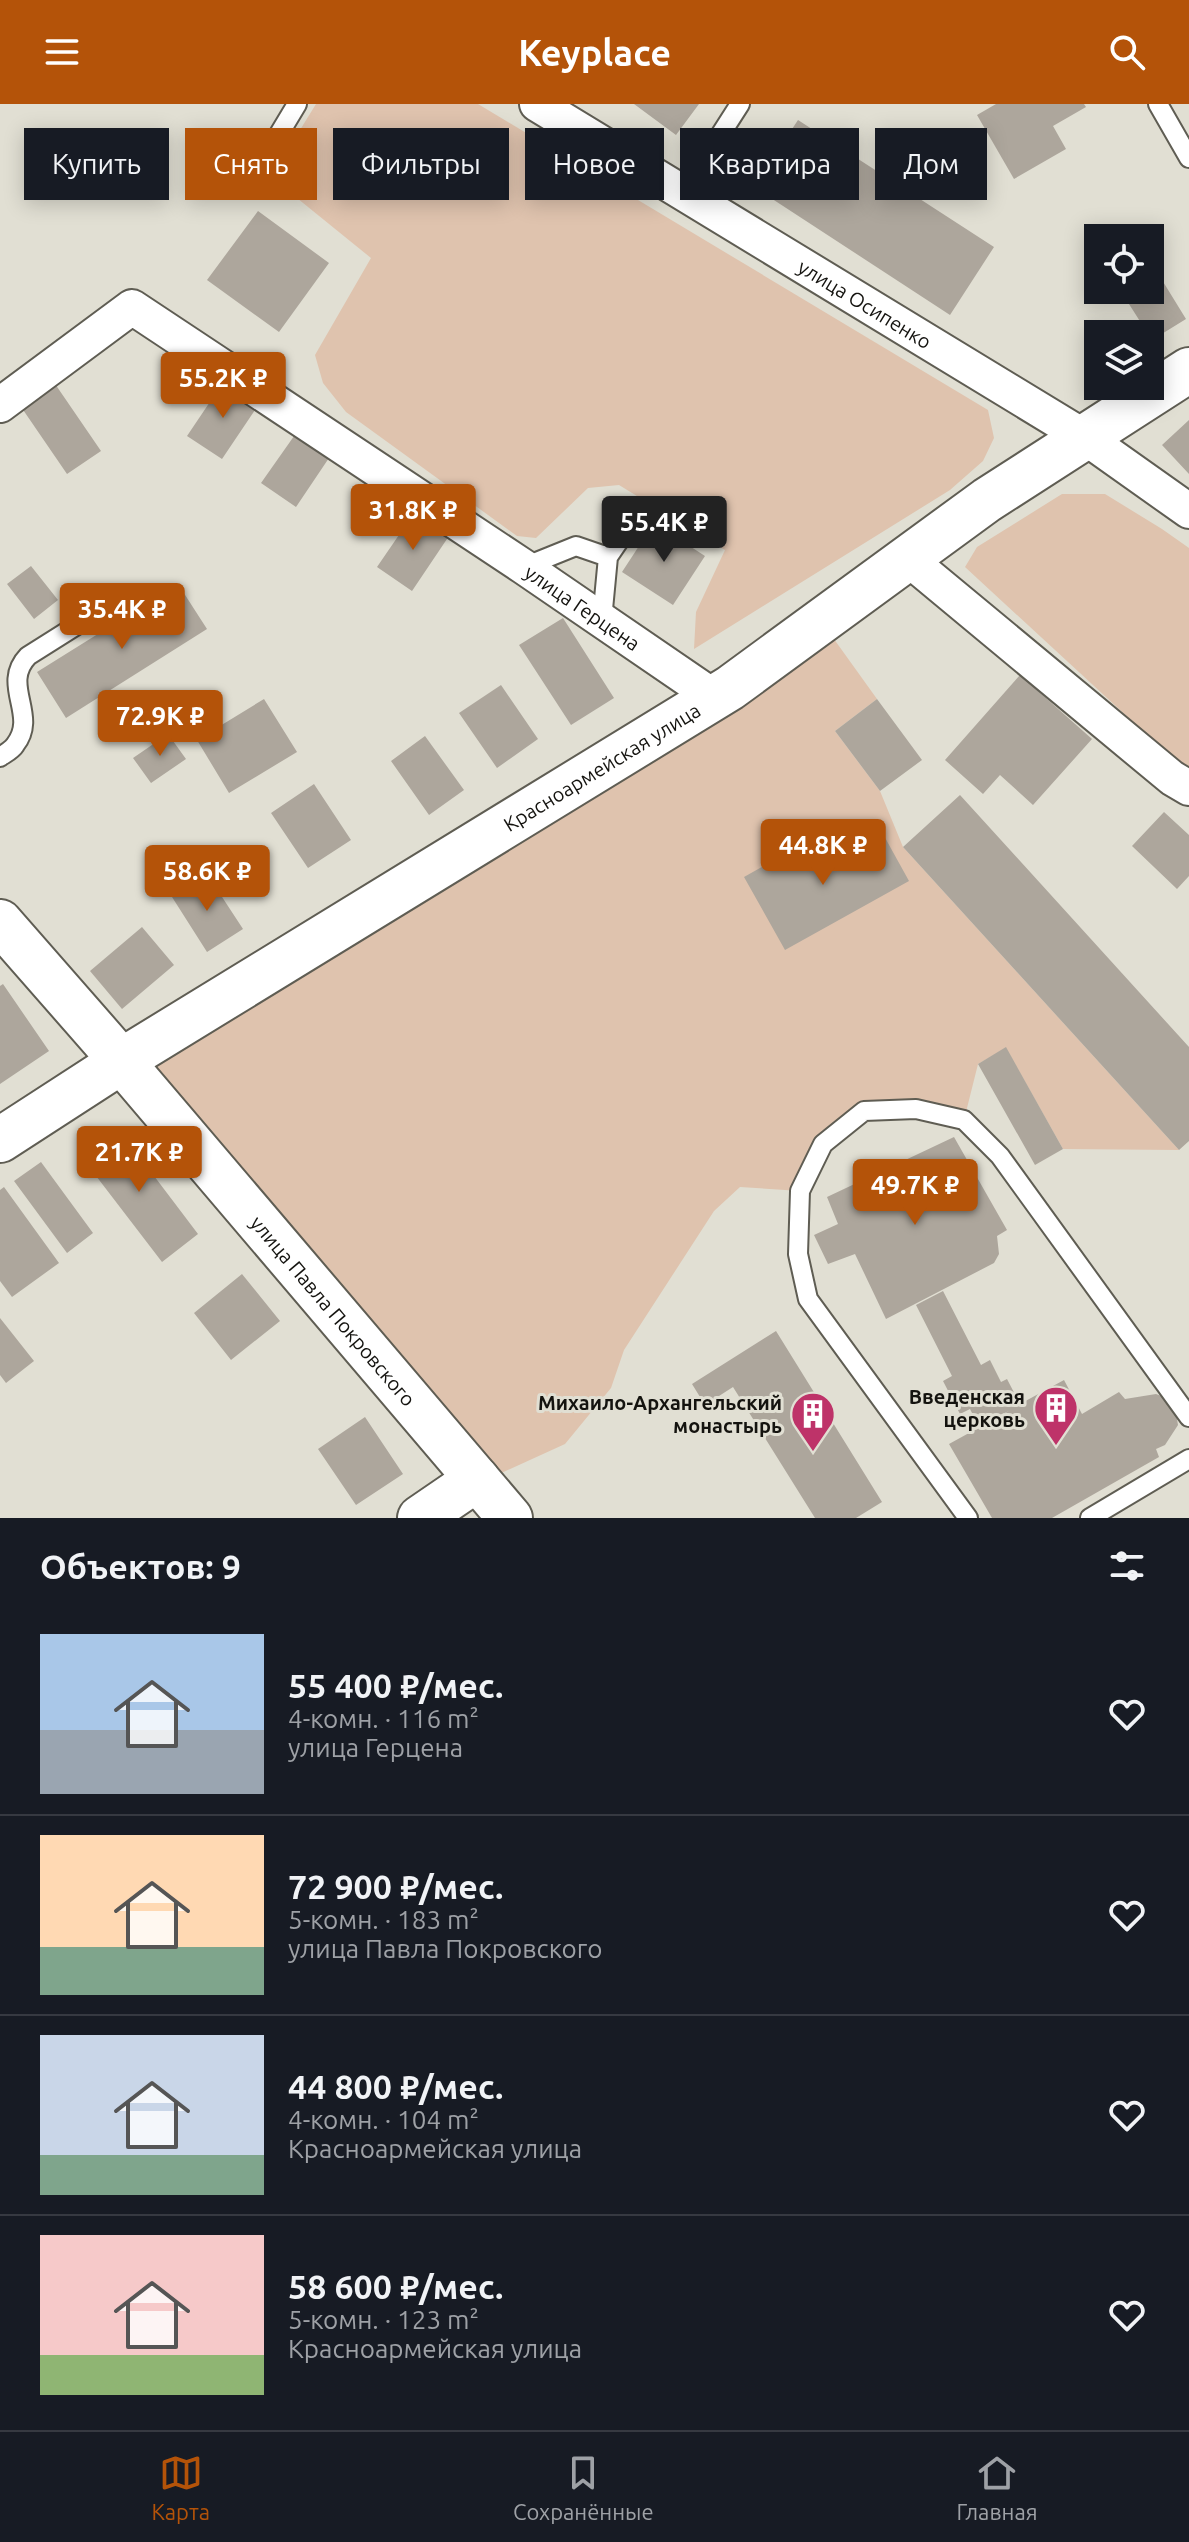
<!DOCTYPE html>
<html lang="ru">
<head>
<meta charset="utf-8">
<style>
  body { margin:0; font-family:Ubuntu,sans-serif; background:#242831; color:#f1f3f6; height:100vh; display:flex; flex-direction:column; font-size:30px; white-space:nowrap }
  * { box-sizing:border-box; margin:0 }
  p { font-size:26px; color:#9ea1a6 }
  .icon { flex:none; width:44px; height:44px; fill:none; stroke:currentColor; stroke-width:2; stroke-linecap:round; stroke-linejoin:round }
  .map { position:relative; height:1414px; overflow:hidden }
  .sheet { display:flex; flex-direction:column; background:#171b24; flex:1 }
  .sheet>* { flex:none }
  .banner { position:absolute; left:24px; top:24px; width:1142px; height:72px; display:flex; gap:16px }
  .tools { position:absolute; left:1084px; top:120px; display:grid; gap:16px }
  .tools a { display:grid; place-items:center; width:80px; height:80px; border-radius:0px; background:#171b24; box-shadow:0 4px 20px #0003; font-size:40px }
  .price { position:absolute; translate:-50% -68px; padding:0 18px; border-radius:8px; background:#b45309; color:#fff; font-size:26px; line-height:52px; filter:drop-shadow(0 2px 4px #0008) }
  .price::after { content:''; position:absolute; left:50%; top:48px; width:24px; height:18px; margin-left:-12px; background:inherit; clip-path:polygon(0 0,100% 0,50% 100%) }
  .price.on { background:#222; color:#fff }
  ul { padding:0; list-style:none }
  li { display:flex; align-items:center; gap:24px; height:200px; padding:0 40px }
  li+li { border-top:2px solid #363941 }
  li span { display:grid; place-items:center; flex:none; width:224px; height:160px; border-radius:0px; color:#555 }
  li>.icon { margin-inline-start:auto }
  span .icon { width:96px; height:96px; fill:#fffc; stroke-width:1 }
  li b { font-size:34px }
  h2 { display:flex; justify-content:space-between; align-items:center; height:96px; padding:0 40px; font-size:34px }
  .chip { padding:0 28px; border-radius:0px; background:#171b24; box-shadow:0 4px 20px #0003; font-size:28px; line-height:72px }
  .chip.on { background:#b45309; color:#fff }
  header { display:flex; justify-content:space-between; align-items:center; height:104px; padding:0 40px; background:#b45309; color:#fff; font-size:36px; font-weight:600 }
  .tabs { display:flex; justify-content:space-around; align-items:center; height:112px; border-top:2px solid #363941; background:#171b24; font-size:22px; color:#9ea1a6 }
  .tabs a { display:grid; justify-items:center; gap:4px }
  .tabs .on { color:#b45309 }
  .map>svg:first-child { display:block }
  .green { fill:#dfc3ae }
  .building { fill:#ada69c }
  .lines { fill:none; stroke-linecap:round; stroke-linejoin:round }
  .lane-casing { stroke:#5f5d53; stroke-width:22 }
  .street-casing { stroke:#5f5d53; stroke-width:38 }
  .secondary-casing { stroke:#5f5d53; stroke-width:48 }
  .lane { stroke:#fff; stroke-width:18 }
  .street { stroke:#fff; stroke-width:34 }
  .secondary { stroke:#fff; stroke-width:44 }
  .labels { text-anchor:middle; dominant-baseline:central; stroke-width:6; stroke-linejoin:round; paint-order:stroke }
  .street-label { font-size:20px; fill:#14130f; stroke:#e1dfd3 }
  .poi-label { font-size:20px; font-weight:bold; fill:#14130f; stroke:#e1dfd3; text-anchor:end }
</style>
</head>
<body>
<header><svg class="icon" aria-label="menu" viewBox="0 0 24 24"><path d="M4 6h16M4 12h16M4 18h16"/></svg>Keyplace<svg class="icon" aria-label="search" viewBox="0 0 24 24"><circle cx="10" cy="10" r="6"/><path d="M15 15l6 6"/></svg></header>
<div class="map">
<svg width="1189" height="1414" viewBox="0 0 1189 1414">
  <rect width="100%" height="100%" fill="#e1dfd3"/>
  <path class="green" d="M316 0H478L988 306 994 334 983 357 950 386 694 545 696 508 725 446 619 381 588 384 536 434 517 432 346 308 323 279 315 251 371 154 271 73Z
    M1062 390H1105L1162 425 1189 444V663L1171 653 965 463 977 443Z
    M821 517 877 595 835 627 880 687 903 743 1179 1046 1063 1045 1006 944 978 960 964 1016 864 1007 823 1040 800 1087 740 1083 714 1107 624 1246 611 1284 565 1340 497 1371 139 946Z"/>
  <path class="building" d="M634 0H699L676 31Z
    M996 0H1084L1086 3 1053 22 1066 45 1014 75 977 11Z
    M798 16 994 143 950 211 754 83Z
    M258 107 329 159 279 228 207 176Z
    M1154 163 1186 215 1152 236 1120 186H1150V166Z
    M51 274 101 347 67 370 17 297Z
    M224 277 259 300 222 355 187 332Z
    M1189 316V370L1162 341Z
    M299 325 333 348 296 403 261 379Z
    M414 409 449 432 412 487 377 463Z
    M654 419 705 452 673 501 622 468Z
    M31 462 58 496 34 515 7 480Z
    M178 480 207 525 66 614 37 568Z
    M563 514 614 594 571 621 519 541Z
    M1020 571 1092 635 1033 701 1000 671 983 690 945 656Z
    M501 581 538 635 497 664 459 609Z
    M264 595 297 648 229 689 197 636Z
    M877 595 922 656 880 687 835 627Z
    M168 630 186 655 151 679 133 654Z
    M425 632 464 686 429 711 391 657Z
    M314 680 351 736 308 764 271 709Z
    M960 691 1189 943V1037L1179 1046 903 743Z
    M1164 708 1189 731V772L1177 785 1132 742Z
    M883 730 909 777 785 846 744 773 814 734 829 760Z
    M207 770 243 825 207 848 172 793Z
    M142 823 174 861 122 905 90 867Z
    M3 880 49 947 0 980V882Z
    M1006 943 1063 1045 1035 1061 978 960Z
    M117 1023 198 1130 162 1158 80 1051Z
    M954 1033 1007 1126 997 1132 999 1150 994 1159 886 1215 855 1150 828 1160 814 1131 838 1120 827 1093Z
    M41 1058 93 1129 67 1149 14 1077Z
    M4 1083 59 1159 12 1193 0 1177V1086Z
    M242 1170 280 1217 231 1256 194 1209Z
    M943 1187 981 1261 990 1256 1001 1278 1007 1275 1020 1300 1064 1276 1082 1310 1119 1288 1125 1295 1156 1290 1167 1294 1175 1303 1178 1321 1165 1341 1156 1345 1159 1353 1052 1414H992L949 1340 1009 1307 978 1321 970 1305 960 1310 943 1277 952 1272 916 1201Z
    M0 1214 34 1257 6 1279 0 1271Z
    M776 1227 882 1398 856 1414H815L733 1283 705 1301 692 1280Z
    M365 1313 403 1370 356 1401 318 1345Z"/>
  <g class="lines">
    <g class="lane-casing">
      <path id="lane" d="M1158 0 1189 54
        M264 55 297 0
        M683 89 740 0
        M524 463 576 442 608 453
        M602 516 608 453 640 406
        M0 653C4 650 12 646 15 641 39 611 0 581 28 552L120 494
        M968 1414 808 1195 798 1150 800 1087 823 1040 864 1007 916 1005 964 1016 1000 1052 1189 1313
        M1090 1414 1189 1355"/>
    </g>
    <g class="street-casing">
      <g id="street">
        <path id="s1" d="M537 0 1086 334 1189 407"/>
        <path id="s2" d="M0 301 132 203 524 463 714 593"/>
        <path d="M907 454 1172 674 1189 684"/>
      </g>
    </g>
    <g class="secondary-casing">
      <g id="secondary">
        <path id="s3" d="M0 818 105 938 510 1414"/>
        <path id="s4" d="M0 1036 139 946 730 584 987 396 1189 266"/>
        <path d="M420 1414 477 1375"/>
      </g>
    </g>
    <use href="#lane" class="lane"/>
    <use href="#street" class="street"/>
    <use href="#secondary" class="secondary"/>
  </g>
  <defs>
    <g id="building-pin" transform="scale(2.3)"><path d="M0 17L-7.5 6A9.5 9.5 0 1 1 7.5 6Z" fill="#be3369" stroke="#e1dfd3"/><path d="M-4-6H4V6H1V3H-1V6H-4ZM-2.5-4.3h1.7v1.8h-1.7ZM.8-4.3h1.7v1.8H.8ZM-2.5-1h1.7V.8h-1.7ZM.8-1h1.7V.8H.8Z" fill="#fff"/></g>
  </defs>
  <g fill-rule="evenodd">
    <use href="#building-pin" x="1056" y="1304"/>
    <use href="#building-pin" x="813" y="1310"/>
  </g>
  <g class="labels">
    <g class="street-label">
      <text stroke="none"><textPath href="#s1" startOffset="384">улица Осипенко</textPath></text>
      <text stroke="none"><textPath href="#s2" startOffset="706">улица Герцена</textPath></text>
      <text stroke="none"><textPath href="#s4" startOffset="708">Красноармейская улица</textPath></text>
      <text stroke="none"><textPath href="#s3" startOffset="512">улица Павла Покровского</textPath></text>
    </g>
    <g class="poi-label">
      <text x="1025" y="1292">Введенская<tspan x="1025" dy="23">церковь</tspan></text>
      <text x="782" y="1298">Михаило-Архангельский<tspan x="782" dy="23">монастырь</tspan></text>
    </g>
  </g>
</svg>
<div class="tools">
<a><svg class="icon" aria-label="locate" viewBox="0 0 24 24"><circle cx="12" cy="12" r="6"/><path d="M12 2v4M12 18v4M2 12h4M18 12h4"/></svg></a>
<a><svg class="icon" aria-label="layers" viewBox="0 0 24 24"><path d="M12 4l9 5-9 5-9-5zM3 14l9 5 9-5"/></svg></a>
</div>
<b class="price" style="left:223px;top:316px">55.2K ₽</b>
<b class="price" style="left:413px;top:448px">31.8K ₽</b>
<b class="price on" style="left:664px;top:460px">55.4K ₽</b>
<b class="price" style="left:122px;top:547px">35.4K ₽</b>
<b class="price" style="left:160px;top:654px">72.9K ₽</b>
<b class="price" style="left:823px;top:783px">44.8K ₽</b>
<b class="price" style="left:207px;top:809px">58.6K ₽</b>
<b class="price" style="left:139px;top:1090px">21.7K ₽</b>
<b class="price" style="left:915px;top:1123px">49.7K ₽</b>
<div class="banner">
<a class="chip">Купить</a>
<a class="chip on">Снять</a>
<a class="chip">Фильтры</a>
<a class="chip">Новое</a>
<a class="chip">Квартира</a>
<a class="chip">Дом</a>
</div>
</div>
<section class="sheet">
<h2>Объектов: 9<svg class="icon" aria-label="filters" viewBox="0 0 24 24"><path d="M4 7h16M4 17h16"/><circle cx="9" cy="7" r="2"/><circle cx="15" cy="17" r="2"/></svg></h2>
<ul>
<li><span style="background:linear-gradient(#a9c7e8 60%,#9aa5b1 0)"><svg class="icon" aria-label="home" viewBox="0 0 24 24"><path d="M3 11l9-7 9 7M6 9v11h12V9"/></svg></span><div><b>55 400 ₽/мес.</b><p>4-комн. · 116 m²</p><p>улица Герцена</p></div><svg class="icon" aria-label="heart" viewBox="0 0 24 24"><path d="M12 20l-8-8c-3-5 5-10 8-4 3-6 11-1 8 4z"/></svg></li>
<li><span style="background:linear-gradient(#ffd9b3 70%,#7fa58c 0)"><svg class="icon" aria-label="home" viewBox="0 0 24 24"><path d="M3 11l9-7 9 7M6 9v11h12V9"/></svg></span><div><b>72 900 ₽/мес.</b><p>5-комн. · 183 m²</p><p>улица Павла Покровского</p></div><svg class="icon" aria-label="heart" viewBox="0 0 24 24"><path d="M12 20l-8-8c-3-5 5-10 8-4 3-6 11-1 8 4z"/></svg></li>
<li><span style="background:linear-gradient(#c9d6e8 75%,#7fa58c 0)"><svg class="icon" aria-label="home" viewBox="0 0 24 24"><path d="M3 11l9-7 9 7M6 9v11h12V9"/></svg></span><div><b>44 800 ₽/мес.</b><p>4-комн. · 104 m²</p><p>Красноармейская улица</p></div><svg class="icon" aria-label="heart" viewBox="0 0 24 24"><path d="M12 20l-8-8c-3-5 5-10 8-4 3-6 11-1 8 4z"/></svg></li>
<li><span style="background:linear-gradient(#f6c9c9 75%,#8fb573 0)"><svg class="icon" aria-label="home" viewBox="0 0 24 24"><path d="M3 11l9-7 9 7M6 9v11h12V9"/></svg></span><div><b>58 600 ₽/мес.</b><p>5-комн. · 123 m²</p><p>Красноармейская улица</p></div><svg class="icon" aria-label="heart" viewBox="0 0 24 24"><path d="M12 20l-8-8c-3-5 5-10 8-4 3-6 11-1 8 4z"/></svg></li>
</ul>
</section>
<nav class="tabs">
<a class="on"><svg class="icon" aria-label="map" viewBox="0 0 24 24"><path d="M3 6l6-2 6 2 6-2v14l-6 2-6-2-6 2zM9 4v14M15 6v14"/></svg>Карта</a>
<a><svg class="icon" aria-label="saved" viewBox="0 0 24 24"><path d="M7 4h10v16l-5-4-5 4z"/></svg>Сохранённые</a>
<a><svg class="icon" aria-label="home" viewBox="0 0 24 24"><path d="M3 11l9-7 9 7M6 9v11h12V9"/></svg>Главная</a>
</nav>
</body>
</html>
